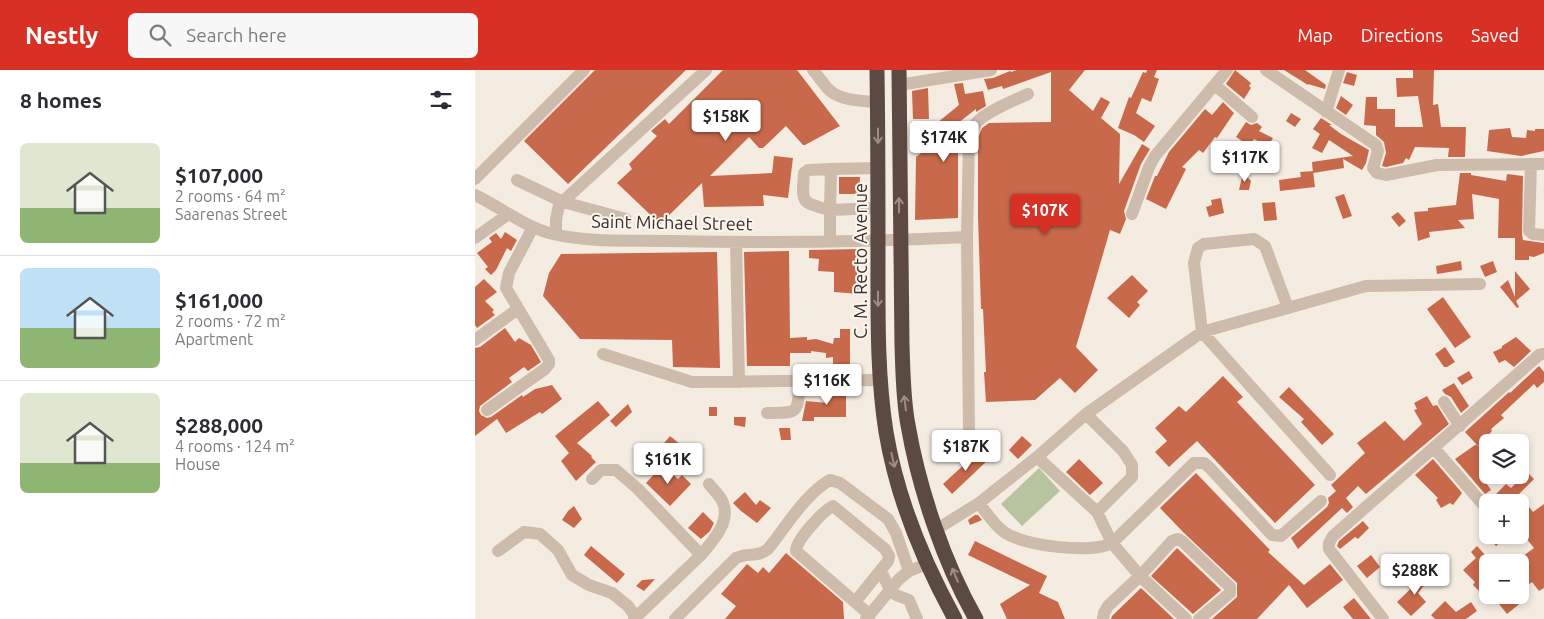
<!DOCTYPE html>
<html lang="en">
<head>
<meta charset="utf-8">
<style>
  body { margin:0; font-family:Ubuntu,sans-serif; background:#f7f7f7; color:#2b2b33; height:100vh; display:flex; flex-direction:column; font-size:19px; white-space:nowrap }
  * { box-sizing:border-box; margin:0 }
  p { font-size:16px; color:#7c7c81 }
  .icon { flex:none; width:28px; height:28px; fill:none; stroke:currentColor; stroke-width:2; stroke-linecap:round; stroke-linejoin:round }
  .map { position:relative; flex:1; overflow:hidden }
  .side { display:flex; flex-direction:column; background:#fff; width:475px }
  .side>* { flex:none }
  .fabs { position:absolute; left:1004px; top:364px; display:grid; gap:10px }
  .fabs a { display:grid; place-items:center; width:50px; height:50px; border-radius:8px; background:#fff; box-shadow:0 2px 8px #0003; font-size:25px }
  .price { position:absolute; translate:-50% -42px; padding:0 11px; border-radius:5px; background:#fff; color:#222; font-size:16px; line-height:32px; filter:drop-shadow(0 1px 2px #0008) }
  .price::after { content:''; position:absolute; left:50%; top:30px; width:15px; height:11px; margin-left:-8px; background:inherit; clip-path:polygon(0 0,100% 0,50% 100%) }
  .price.active { background:#d93025; color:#fff }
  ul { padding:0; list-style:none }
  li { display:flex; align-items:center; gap:15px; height:125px; padding:0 20px }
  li+li { border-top:1px solid #e1e1e2 }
  li span { display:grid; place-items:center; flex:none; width:140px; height:100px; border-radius:8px; color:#555 }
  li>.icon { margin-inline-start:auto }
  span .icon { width:60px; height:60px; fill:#fffc; stroke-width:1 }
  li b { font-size:21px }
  h2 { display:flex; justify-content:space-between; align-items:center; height:60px; padding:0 20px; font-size:21px }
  header { display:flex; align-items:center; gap:30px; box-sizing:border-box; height:70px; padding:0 25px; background:#d93025; color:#fff }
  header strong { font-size:24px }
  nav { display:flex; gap:28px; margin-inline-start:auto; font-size:18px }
  .search { width:350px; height:45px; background:#f7f7f7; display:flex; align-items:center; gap:12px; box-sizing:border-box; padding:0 18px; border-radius:8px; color:#7c7c81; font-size:19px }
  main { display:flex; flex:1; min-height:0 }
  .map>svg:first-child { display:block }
  .green { fill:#b8c4a0 }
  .building { fill:#c8694b }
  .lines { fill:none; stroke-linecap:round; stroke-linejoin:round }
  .minor { stroke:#cdbbac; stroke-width:12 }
  .highway { stroke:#5c4a42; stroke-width:15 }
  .oneway { stroke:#9c8e87 }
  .labels { text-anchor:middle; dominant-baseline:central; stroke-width:4; stroke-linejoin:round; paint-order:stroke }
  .street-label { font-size:18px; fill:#3b302b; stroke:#fbf5ee }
</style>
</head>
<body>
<header>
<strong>Nestly</strong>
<div class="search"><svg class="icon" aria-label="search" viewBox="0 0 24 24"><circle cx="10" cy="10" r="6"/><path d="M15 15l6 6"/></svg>Search here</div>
<nav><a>Map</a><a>Directions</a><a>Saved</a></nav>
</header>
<main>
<section class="side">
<h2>8 homes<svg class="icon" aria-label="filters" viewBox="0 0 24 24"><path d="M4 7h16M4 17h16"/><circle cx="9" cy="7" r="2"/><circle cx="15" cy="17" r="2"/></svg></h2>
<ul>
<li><span style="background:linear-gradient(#dfe7d0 65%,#8fb573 0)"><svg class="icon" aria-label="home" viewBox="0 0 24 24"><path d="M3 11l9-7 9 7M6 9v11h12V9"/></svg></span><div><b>$107,000</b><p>2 rooms · 64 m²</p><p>Saarenas Street</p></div></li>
<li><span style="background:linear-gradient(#bfe0f5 60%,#8fb573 0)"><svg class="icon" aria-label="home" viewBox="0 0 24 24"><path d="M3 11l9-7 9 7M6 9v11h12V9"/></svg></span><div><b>$161,000</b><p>2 rooms · 72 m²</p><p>Apartment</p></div></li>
<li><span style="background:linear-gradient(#dfe7d0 70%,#8fb573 0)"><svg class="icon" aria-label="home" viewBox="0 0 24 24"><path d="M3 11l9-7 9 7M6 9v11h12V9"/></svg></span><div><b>$288,000</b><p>4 rooms · 124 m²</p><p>House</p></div></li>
</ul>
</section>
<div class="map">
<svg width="1069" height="549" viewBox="0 0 1069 549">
  <rect width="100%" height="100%" fill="#f4ebe1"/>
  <path class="green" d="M564 398 585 421 547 456 526 434Z"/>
  <path class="building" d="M120 0H211L93 114 49 71Z
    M248 0H322L365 56 330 75H328L311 56 288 78H284L274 67 235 106 297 103 299 86 318 88 313 128 288 125 289 136 229 137 227 113 185 154 142 113 157 99 154 94 182 66 176 61 190 49 194 54Z
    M542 0H610L594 20 618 41 626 27 635 32 626 48 645 64 644 114 667 74 675 79 666 94 649 141 651 149 645 164 635 160 601 277 623 300 600 323 585 308 560 330 511 332 509 302H511L508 239H506L503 147V68L507 58 514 53 576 52V2L528 19 527 16 513 20 509 9 518 8 535 1 536 2Z
    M672 0H682L679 7 684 9 676 32 667 28 661 43 680 56 669 72 659 65 643 58 654 27 656 28 668 2 671 3Z
    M760 0 776 13 774 16 776 18 769 29 751 14Z
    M809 0H830L851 15 850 19 833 14V15Z
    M938 0H959L958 35 963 34 966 57H991L990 87H973L974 78 940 77 934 90 931 88 928 93 911 97 907 96 911 83 909 72 901 65V56L889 55 891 27H902V39H920V57H948L943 26 922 27 921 8H938Z
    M872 2 882 5 879 16 868 13Z
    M488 13 490 24 508 21 511 36 501 42V39L483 53V148L440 150 441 87 471 64 462 53 484 35 479 14Z
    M453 18 454 49H438L437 21Z
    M866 26 878 35 871 45 861 38Z
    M748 32 759 43 742 68 740 67 728 83 724 80 707 97 711 99 691 139 671 129 680 106H682L694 82 730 39 737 45Z
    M816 43 826 49 820 57 811 51Z
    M846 48 857 55H854L866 64 894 80 891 93 887 100 868 89 869 98 838 103 837 92 878 86 854 70 847 83 837 78 845 64 838 59Z
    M771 52 776 55 782 53 787 57 784 61 798 68 793 76 779 69 775 76 761 67Z
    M1035 58 1037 67 1051 68 1052 60 1060 61V59H1069V81L1046 86 1012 81 1014 60Z
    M838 101 840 117 805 121 804 110 826 107 825 102Z
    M768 103 776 111 774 120H764Z
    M985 103H996V105L1031 111 1032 104 1048 106 1047 164 1048 170 1069 173V183L1059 187 1054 186V190H1040V168H1023L1024 129 997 124 999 149 983 150 990 158 954 162 955 167 943 171 939 142 953 141V138L981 135Z
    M364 107H385L384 124H364Z
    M869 124 877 146 868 149 860 127Z
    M746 128 749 143 734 147 731 137 737 135 736 130Z
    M800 132 802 150 789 151 787 133Z
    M923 142 931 151 924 157 916 147Z
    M30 162 42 170 36 181 32 178 21 200 16 205 10 199 13 197 2 183 17 172 14 168 21 163 26 169Z
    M384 179 385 202H382L384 224 359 222V202L343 201 344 189 334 188V180Z
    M314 181 315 268 332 267V270L341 269 358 274 359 268H365V259H375V294H358V287L351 288V283L336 281V283H315V296H272L269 182Z
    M242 182 245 298 198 297 197 270 105 269 68 226 74 203 86 184Z
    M986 191 987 200 962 204 961 196Z
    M1018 191 1022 202 1010 207 1005 196Z
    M1040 201 1055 219 1041 231 1044 237 1042 238 1025 217 1033 210 1040 227Z
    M657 205 673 221 662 232 665 235 654 248 632 228Z
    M9 209 22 222 10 231 19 240 17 242 20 245 2 258 0 255V217Z
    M968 227 996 267 980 278 952 239Z
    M30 258 40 272 44 268 56 275 66 292 53 301 49 297 34 308 37 312 5 336 4 341 6 345 12 348 16 347 47 325 48 327 60 319 77 315 87 329 67 344 65 342 31 363 22 349 0 366V278L5 277Z
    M1041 267 1056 281 1039 297 1030 290 1024 293 1018 282 1027 278V276Z
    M970 277 980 292 972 297H969L960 284Z
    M1064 296 1069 302V312L1062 318 1059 314 1026 345 1029 348 1016 359 1017 361 1003 376 1010 380 1006 388 1012 396V404L1008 408 1016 420 1010 424 980 389 1000 375H1002L990 362 1034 322 1035 323Z
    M994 301 998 308 987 315 982 308Z
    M748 306 768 327 762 332 840 415 800 453 722 371 694 397 680 382 692 371 680 358 704 336 711 342Z
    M979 313 994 336 986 343 976 327 970 324 967 320Z
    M814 317 859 364 847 375 826 352 829 349 804 327Z
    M371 318V347H339V351H327L331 331 352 333 353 319Z
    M952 326 958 336 962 335 974 354 891 424 883 416 871 428 878 437 872 443 867 438 823 479 816 468 852 437 854 433 853 428 861 421 856 415 890 383 882 373 910 351 929 371 947 354 939 340 942 339 939 333Z
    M123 331 135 345 102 373 117 386 116 387 121 392 101 411 86 391 94 383 80 366Z
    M153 334 157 342 141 357 135 351Z
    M234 337H242V346H234Z
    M259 347H271L270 357 259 355Z
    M304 358H315L316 370H306Z
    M195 366 205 374 193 392 183 383 185 378Z
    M547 366 557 375 543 389 534 380Z
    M505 380 514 389 477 424 468 414Z
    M604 389 628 413 615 425 591 402Z
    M958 389 987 423 978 435 975 433 966 438 961 430 963 428 940 405Z
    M188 395 203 409 207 405 216 414 195 436 171 413Z
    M1052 402 1059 409 1044 424 1058 442 1069 434V518L1064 521 1057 512 1045 521V492L1041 491 1059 478 1045 461V454L1049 451 1045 446V432H1028L1020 425 1031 414 1036 418Z
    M721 403 795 480 793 482 829 515 855 494 868 510 832 538 814 515 782 549H737L762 527V513L709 463 685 438Z
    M270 422 281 435 285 430 296 438 282 453 266 441 258 433Z
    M99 436 107 449 99 458 87 450 93 441Z
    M228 442 239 453 235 461 226 469 213 458Z
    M500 445H503L507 450 495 455 493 450Z
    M888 451 894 458 883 469 880 467 865 479 862 476 864 471Z
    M1012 465H1034L1021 476Z
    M500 471 572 506 564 523 583 532 590 549H532L525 534 555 515 493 485Z
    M116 476 150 504 142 513 109 485Z
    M1002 476 1012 487V515L1006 523 998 515 1000 512 988 500 1001 488 996 482Z
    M702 478 746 520 718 544 676 506Z
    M311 483 368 532 369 549H250L261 536 246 524 272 494 283 503 288 497 294 503Z
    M896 485 905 497 892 508 882 496Z
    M932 487 939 495 936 503 926 493Z
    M954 501 958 504 943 523 951 532 936 546 922 532Z
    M180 509 169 521 161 516 167 510Z
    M666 518 699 549H636L637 546Z
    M1035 525H1043L1048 531 1032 544 1024 534Z
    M879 528 896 549H878L868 537Z
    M970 531 981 542 996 532 1002 541 991 549H960L956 545Z"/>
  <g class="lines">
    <path class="minor" d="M338 0C343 6 348 13 353 19 365 31 387 31 403 32
      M791 0 901 75 903 81 898 98 902 103 911 105 962 95 1069 94
      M424 15 516 0
      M740 15 777 47
      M851 42 864 0
      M1056 94 1054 161 1058 164 1069 165
      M403 98 356 99 355 140 403 138
      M0 109 109 0
      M42 110 88 132 151 149
      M0 125C25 137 47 155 74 163 111 173 157 170 195 171 294 173 393 172 492 167
      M657 144 674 97 680 86 752 0
      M81 164V150L84 135 231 0
      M0 168 32 145
      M355 171V140C325 132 327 133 329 103L333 100 356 99
      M261 172 264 312
      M813 238 790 176 779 169 729 174 723 178 719 193 727 262 855 405
      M0 270 43 239
      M128 284 217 312 405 310
      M969 332 985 356
      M12 340 70 299 74 294V290L31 218 34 203 58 157
      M292 343C325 343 322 344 325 311
      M611 344 648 381 657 395V407L622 442 637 473 665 506 711 549
      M494 364 492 167 494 71C495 64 497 58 501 53 512 41 538 31 553 24
      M959 378 1012 439
      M562 387 622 442
      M117 409 126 400H141L163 419 226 485 159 549
      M504 433C511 442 519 455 529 462 548 476 617 484 637 473L719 393H729L734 397 797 465 806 466 846 431
      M462 459 504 433 562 387 611 344 727 262 891 216 1005 214
      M23 481 49 462 65 464 83 480 97 505 114 515 137 523 153 536 161 547
      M226 485C237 472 256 452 248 433 246 426 238 420 234 414
      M406 501 415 520 421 525 434 530 442 549
      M380 532 413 491 414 486 410 479 358 436C348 441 321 470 321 481L395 545
      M200 549 261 488C274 482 281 488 293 479 311 457 330 424 355 410L365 413 413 449 421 463 434 501
      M391 549 424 509 434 501 452 494
      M628 549 629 543 633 536 665 506 697 471 703 469 708 472 755 517V523L724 549
      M908 549 854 479C853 473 855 471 858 466L1064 285 1069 284"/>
    <path class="highway" d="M402 0C403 63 403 126 403 189 403 246 402 305 411 362 422 428 448 491 480 549
      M424 0 427 275C428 302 428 329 433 355 444 419 469 493 501 549"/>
  </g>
  <defs><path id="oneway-shaft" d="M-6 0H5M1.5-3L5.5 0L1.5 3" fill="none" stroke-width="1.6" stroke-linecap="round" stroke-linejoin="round" transform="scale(1.25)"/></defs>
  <g class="oneway">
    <use href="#oneway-shaft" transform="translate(403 66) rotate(90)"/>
    <use href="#oneway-shaft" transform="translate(424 135) rotate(-90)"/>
    <use href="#oneway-shaft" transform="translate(403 229) rotate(90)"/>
    <use href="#oneway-shaft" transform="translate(430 333) rotate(-97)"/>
    <use href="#oneway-shaft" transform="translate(418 390) rotate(77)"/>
    <use href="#oneway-shaft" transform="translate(480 505) rotate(-113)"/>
  </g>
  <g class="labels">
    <g class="street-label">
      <text transform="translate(197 152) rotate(1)">Saint Michael Street</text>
      <text transform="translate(385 191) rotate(-90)">C. M. Recto Avenue</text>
    </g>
  </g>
</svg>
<div class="fabs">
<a><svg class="icon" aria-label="layers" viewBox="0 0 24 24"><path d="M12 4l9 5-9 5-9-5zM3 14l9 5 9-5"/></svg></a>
<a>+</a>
<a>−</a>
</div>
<b class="price" style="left:251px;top:72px">$158K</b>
<b class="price" style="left:469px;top:93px">$174K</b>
<b class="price" style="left:770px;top:113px">$117K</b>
<b class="price active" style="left:570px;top:166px">$107K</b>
<b class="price" style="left:352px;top:336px">$116K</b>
<b class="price" style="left:491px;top:402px">$187K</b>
<b class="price" style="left:193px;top:415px">$161K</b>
<b class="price" style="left:940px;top:526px">$288K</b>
</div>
</main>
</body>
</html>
